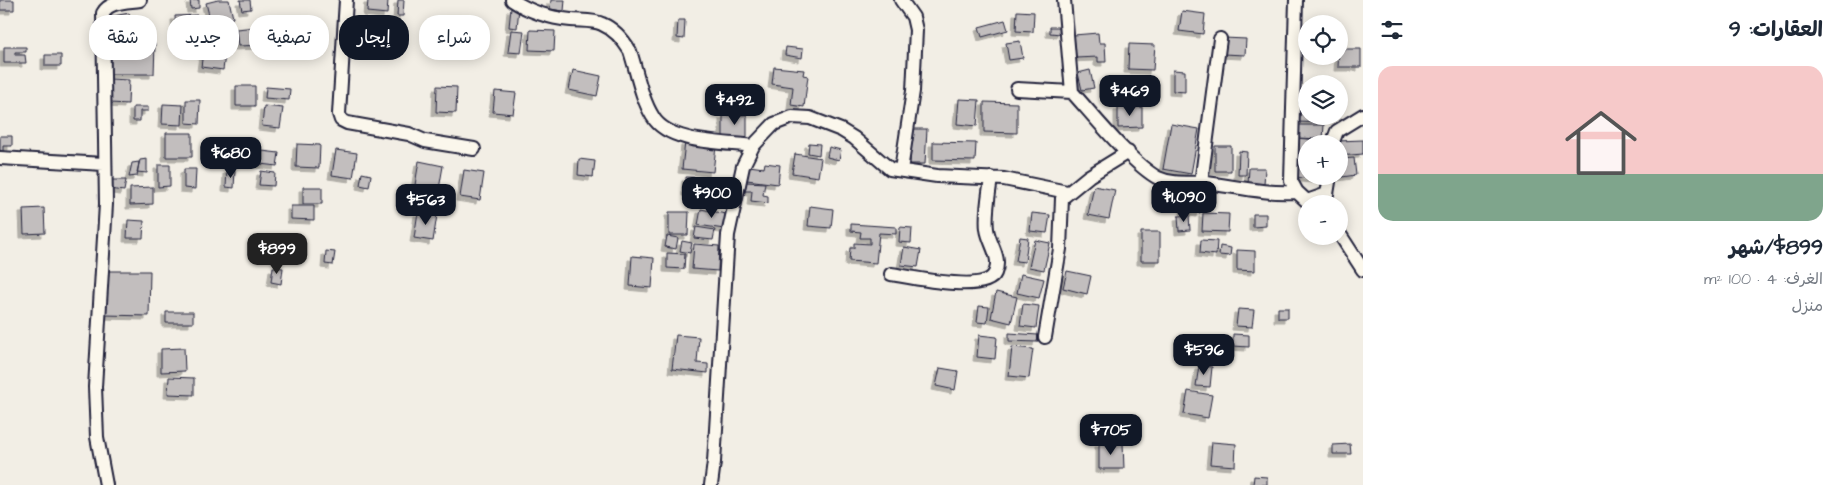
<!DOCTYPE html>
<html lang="ar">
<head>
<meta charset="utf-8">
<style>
  body { margin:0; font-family:"Architects Daughter","Playpen Sans Arabic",sans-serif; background:#f2f2f3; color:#1f2937; direction:rtl; height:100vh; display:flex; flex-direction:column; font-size:19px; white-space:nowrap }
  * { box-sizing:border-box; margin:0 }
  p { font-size:16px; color:#747a83 }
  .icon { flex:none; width:28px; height:28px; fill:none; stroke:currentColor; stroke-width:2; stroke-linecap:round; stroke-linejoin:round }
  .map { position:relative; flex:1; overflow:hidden; direction:ltr }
  .side { display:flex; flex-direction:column; background:#fff; width:475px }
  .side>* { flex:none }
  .top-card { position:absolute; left:15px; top:15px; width:475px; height:45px; direction:rtl; display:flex; gap:10px }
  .tools { position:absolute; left:1298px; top:15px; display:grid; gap:10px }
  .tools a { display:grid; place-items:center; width:50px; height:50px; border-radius:50%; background:#fff; box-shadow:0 2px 12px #0003; font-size:25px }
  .price { position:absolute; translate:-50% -42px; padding:0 11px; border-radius:10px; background:#111827; color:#fff; font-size:16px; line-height:32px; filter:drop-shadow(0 1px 2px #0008) }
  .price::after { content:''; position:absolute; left:50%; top:30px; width:15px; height:11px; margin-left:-8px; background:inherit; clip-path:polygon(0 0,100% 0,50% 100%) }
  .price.active { background:#222; color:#fff }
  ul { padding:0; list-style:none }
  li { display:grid; align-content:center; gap:10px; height:265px; padding:0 15px }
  li span { display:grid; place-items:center; height:155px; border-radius:15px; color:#555 }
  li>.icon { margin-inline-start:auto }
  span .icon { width:90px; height:90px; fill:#fffc; stroke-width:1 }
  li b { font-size:21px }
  h2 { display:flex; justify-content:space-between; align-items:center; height:60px; padding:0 15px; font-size:21px }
  .tag { padding:0 18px; border-radius:20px; background:#fff; box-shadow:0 2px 12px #0003; font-size:18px; line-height:45px }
  .tag.active { background:#111827; color:#fff }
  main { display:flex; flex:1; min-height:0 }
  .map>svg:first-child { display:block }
  .building { fill:#c2bebe; stroke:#22223b; filter:url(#shadow) }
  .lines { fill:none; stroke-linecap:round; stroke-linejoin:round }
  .street-casing { stroke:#22223b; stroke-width:16 }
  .street { stroke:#fbf7ec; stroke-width:12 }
</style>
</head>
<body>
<main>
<section class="side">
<h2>العقارات: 9<svg class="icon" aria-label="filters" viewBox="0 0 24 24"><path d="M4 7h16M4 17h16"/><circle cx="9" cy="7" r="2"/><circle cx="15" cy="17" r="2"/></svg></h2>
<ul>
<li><span style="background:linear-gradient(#f6c9c9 70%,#7fa58c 0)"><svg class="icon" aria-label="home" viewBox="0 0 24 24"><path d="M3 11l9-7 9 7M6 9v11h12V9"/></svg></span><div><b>$899/شهر</b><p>الغرف: 4 · 100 m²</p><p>منزل</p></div></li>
</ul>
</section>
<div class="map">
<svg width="1363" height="485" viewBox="0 0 1363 485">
  <defs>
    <filter id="shadow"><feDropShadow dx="-4" dy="4" stdDeviation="0" flood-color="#0004"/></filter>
  </defs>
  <rect width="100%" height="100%" fill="#f2eee5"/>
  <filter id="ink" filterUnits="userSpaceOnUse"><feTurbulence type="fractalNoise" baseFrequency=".02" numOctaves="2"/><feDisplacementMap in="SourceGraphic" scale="10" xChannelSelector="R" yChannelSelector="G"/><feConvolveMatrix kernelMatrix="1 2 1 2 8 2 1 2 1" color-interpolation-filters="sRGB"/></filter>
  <g filter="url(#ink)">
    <path class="building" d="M0 0H14V10H0Z
      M190 0H199V8L191 9Z
      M218 0H229L233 18 211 23 206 3Z
      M240 0H250L251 9 242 10Z
      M368 0H388L387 14 367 12Z
      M398 0H404L403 16H397Z
      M551 0H565L564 11 550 9Z
      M511 8H519L517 28 509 27Z
      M1017 11 1034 12 1033 32 1016 31Z
      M1182 11 1205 14 1203 34 1179 31Z
      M129 13 133 36 113 40 108 17Z
      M197 15 199 38 176 40 175 16Z
      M678 20H685L684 39 677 38Z
      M1005 20 1008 30 982 37 979 27Z
      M256 23H263L264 45 238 46 236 29 256 27Z
      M209 25H224V30H215V41H209Z
      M1050 27H1061V34L1050 33Z
      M511 30 524 31 521 53 508 52Z
      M530 30 555 31 554 51 529 50Z
      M217 33 225 34V44L219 43Z
      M1098 33 1099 43H1105L1106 62H1098V57L1076 58 1074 35Z
      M1224 38 1246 39 1245 55 1223 54Z
      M1020 41 1023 58 1009 60 1006 43Z
      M108 44H155L154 74H108Z
      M1129 44 1155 45 1153 70 1128 69Z
      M4 47H26V52H15V55H25L26 63H4Z
      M786 47 803 49 802 58 785 55Z
      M1339 49H1361V67H1338Z
      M203 52 225 55 223 70 201 67Z
      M45 55H61V66H45Z
      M774 67 804 70 803 75 808 76 804 107 791 105 793 87 772 84Z
      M573 70 601 76 597 96 569 90Z
      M1090 70 1094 88 1082 90 1078 73Z
      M1173 70 1185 71V92L1173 91Z
      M110 79 129 80 128 104 110 103Z
      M236 86H255V106H236Z
      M437 86 457 87 456 113 436 112Z
      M266 87 290 89 289 100 265 98Z
      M495 91 516 93 513 114 493 112Z
      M959 99 979 100 977 126 957 124Z
      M186 100H200L199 124 186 123Z
      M984 102 1017 103V133L984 132Z
      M163 104 183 105 182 125 162 124Z
      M1298 105H1306V116H1324V123L1298 122Z
      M264 106 283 108 280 128 262 126Z
      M133 107H148V111H140V121H133Z
      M1118 107H1142V127L1118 128Z
      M723 115H747V138H723Z
      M1171 124 1199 129 1191 174 1163 169Z
      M1297 125H1324L1323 139 1296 138Z
      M912 129H927L925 164H910Z
      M166 133H192V157H166Z
      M0 136H12V146H3V156H0Z
      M1295 138 1320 140V144H1306V176H1317V179L1292 177Z
      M1363 140V154L1339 156 1338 141Z
      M685 142 716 146 713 172 682 169Z
      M933 142 976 143 975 161 933 160Z
      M809 143 820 144 819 155 808 153Z
      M297 144 320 145 319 168 296 167Z
      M1215 146H1231V171H1215Z
      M829 147 841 150 839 160 827 157Z
      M336 150 357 153 353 178 332 175Z
      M262 151 279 153 277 166 260 164Z
      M1239 151 1247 152 1246 175H1238Z
      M795 154 821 158 818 177 792 173Z
      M1354 158 1356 175 1342 177 1340 159Z
      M147 159V173L137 172 140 160Z
      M579 159 595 161 593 177 578 175Z
      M419 161 443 166 439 189 415 185Z
      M139 162 137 176 129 177 132 163Z
      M765 163 780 165 778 184 747 180 749 166 764 168Z
      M158 165H170V186L158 187Z
      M1249 168H1265L1264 185H1248Z
      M184 169H196L195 189 184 188Z
      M227 170H235L234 188 226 187Z
      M464 170 484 173 480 200 460 197Z
      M261 171 275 173 274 186 259 185Z
      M362 173 371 175 369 187 360 185Z
      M686 177 724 178V193L686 192Z
      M111 180H126L124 191 109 189Z
      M746 182 765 183 763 195 768 196V203L751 201 752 191H745Z
      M1094 186 1115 190 1109 219 1088 215Z
      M153 187V204L130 205V188Z
      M303 187H322V204H303Z
      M1189 187 1205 190 1200 213 1184 210Z
      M291 206H314V220L291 219Z
      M810 206 833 209 831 228 808 226Z
      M44 208 45 233 24 234 23 209Z
      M701 209 726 214 724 229 698 225Z
      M418 212 437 215 433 241 414 238Z
      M669 212H689L688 235H669Z
      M1032 213 1050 215 1047 233 1030 231Z
      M1203 213 1229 214 1228 232 1202 231Z
      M1253 214H1266V226L1253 227Z
      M1189 215 1190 230 1179 231 1178 216Z
      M128 220 144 221 143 238H127Z
      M851 224 896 227V234L879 233 876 263 849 261 850 248H854V243L870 244V238H860L861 232 851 231Z
      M696 227 715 230 713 240 694 238Z
      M900 227 912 228 911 243 899 242Z
      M1141 232H1160V261H1141Z
      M667 236 678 238 676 249 665 247Z
      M1020 237 1028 238 1025 262 1016 261Z
      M1035 240 1050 243 1044 270 1029 267Z
      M1201 240 1217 241 1216 255 1200 253Z
      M682 241 692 243 690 253 680 251Z
      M694 244 719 246 718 271 692 269Z
      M1220 246 1231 248 1230 256 1219 255Z
      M904 247 921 250 918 267 901 265Z
      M1237 250 1255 251V271L1237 270Z
      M326 251 335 252 333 265 325 264Z
      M667 253 685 254 684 269 667 268Z
      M632 256 654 258 652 288 630 286Z
      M273 267 283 268 281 284 271 282Z
      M106 271H150L149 316 105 315Z
      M1067 271 1091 276 1087 294 1063 288Z
      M1021 274 1044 279 1039 298 1017 293Z
      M996 292 1017 297 1011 323 991 318Z
      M1023 304 1039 306 1036 328 1020 326Z
      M979 306 989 307 987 323 977 322Z
      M1278 308H1288V318H1278Z
      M1238 309 1254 310 1252 327 1236 326Z
      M166 312H193V323H166Z
      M1009 333 1038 335 1037 342 1009 341Z
      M1233 334 1249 335V347L1233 346Z
      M676 335 699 337 697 363 708 364V373L672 369Z
      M979 335 997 337 995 359 977 357Z
      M1012 347 1033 349 1029 378 1009 376Z
      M184 348 185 371 161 372V349Z
      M1199 365 1212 367 1210 387 1196 386Z
      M940 368 958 371 955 390 936 386Z
      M169 377 194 378V395L168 394Z
      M1188 391 1212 395 1208 418 1184 414Z
      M1212 442 1236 444 1235 466 1210 464Z
      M1099 443H1123L1124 469H1099Z
      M1350 444 1351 454H1333V445Z
      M1254 476 1267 477V485H1253Z"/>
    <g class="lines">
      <g class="street-casing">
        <path id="street" d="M346 0 339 114 341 120 347 123 409 134 425 141 474 149
          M512 0C530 12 550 18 571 20 581 21 594 20 602 24 614 29 624 41 630 51 637 72 641 98 653 117 669 144 725 142 753 146
          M901 0 913 17 916 30 913 91 901 170
          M1064 0 1072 92
          M1296 0 1291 181 1297 192 1310 204
          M1017 89 1072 92C1093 115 1132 164 1158 178 1173 185 1191 182 1207 183 1238 187 1266 194 1297 192
          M1332 144 1337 131 1363 115
          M0 158 104 164
          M1201 183 1220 39
          M1307 201 1327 194 1330 176
          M1339 233 1363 270
          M891 274C910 277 986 294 995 273 1002 257 989 244 987 229 985 213 989 194 991 178
          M1045 337 1060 249 1062 198 1089 176 1128 152
          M106 485 97 437 95 387 106 204 103 13C109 1 128 2 140 0
          M711 485 714 462 728 235 743 166 753 146 774 124 792 117 810 118 841 130 854 138 890 169 937 176 1004 179 1067 192"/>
      </g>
      <use href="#street" class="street"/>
    </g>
  </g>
</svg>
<div class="tools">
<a><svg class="icon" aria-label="locate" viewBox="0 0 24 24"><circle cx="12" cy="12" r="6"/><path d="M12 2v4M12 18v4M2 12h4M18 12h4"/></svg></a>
<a><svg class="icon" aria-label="layers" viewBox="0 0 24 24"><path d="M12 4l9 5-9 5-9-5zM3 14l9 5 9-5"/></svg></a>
<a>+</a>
<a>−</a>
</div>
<b class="price" style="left:1130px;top:117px">$469</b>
<b class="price" style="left:735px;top:126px">$492</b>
<b class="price" style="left:231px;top:179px">$680</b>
<b class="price" style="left:712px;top:219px">$900</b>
<b class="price" style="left:1184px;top:223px">$1,090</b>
<b class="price" style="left:426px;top:226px">$563</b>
<b class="price active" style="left:277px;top:275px">$899</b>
<b class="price" style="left:1204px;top:376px">$596</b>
<b class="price" style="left:1111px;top:456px">$705</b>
<div class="top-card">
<a class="tag">شراء</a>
<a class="tag active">إيجار</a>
<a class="tag">تصفية</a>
<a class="tag">جديد</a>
<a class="tag">شقة</a>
</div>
</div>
</main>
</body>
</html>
